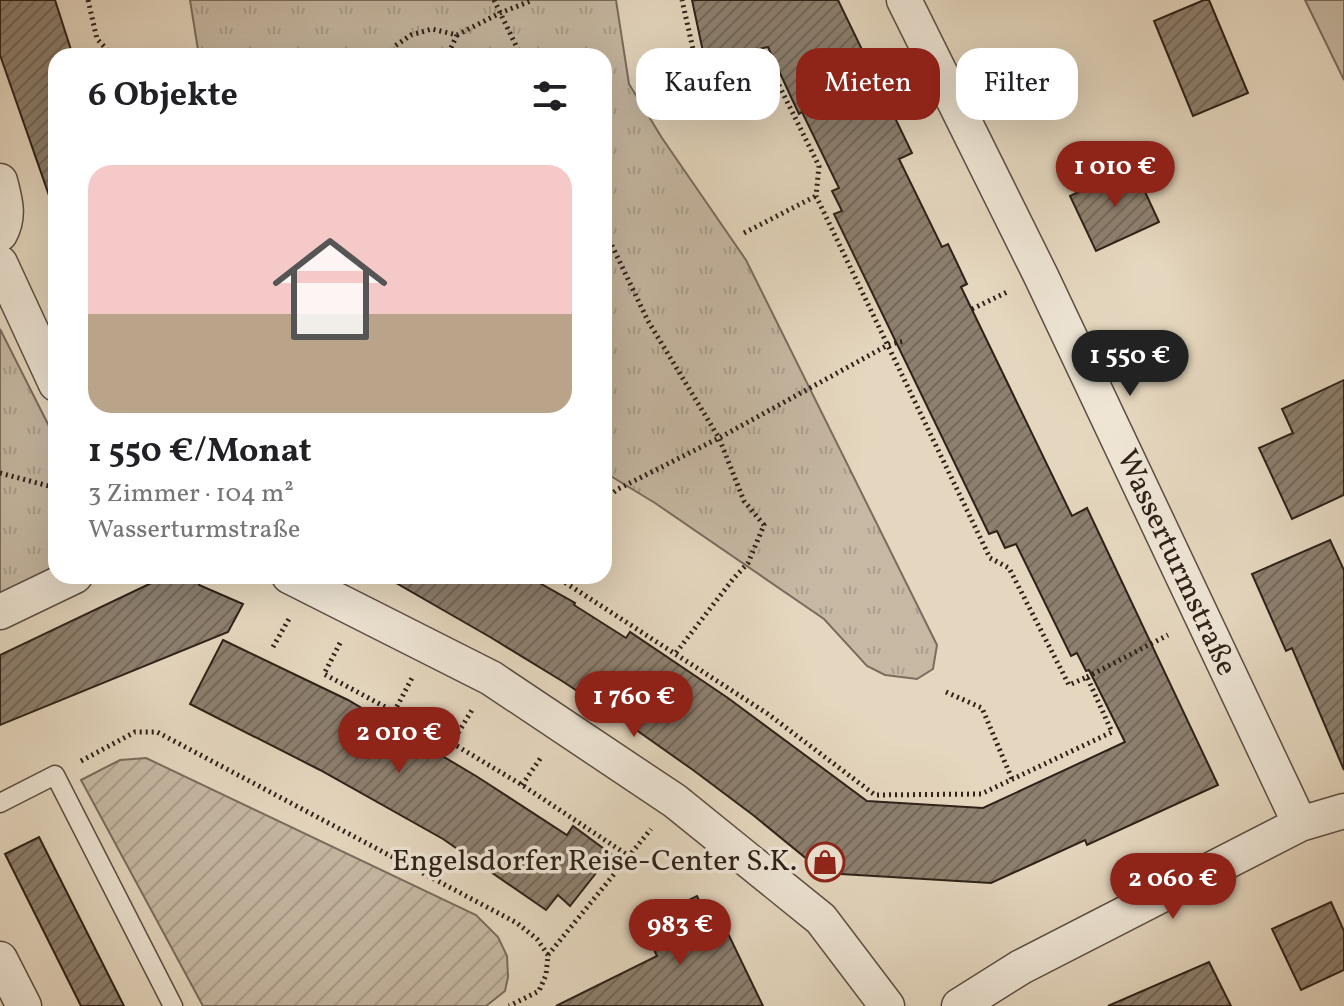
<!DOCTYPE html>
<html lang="de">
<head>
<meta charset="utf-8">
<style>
  body { margin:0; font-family:Vollkorn,serif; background:#f2f2f2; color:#202124; height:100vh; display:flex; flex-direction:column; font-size:30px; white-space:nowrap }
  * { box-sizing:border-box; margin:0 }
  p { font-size:26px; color:#757577 }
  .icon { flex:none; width:44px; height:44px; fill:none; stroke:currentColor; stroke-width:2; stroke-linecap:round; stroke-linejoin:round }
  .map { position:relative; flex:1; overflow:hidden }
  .drawer { position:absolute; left:48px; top:48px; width:564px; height:536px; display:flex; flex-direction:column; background:#fff; border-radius:24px; box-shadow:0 8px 32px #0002 }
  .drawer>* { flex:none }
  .hud { position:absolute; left:636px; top:48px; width:588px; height:72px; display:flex; gap:16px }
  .price { position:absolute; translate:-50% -68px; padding:0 18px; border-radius:28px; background:#8f2418; color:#fff; font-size:26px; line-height:52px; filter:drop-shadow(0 2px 4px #0008) }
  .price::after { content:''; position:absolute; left:50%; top:48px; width:24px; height:18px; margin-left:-12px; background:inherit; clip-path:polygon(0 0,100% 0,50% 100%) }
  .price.on { background:#222; color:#fff }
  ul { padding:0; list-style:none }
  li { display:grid; align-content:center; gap:16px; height:424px; padding:0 40px }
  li+li { border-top:2px solid #e0e0e0 }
  li span { display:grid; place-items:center; height:248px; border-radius:24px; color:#555 }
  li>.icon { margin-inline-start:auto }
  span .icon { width:144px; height:144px; fill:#fffc; stroke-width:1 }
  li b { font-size:34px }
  h2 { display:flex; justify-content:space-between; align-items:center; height:96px; padding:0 40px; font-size:34px }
  .pill { padding:0 28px; border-radius:24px; background:#fff; box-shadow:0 8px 32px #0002; font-size:28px; line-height:72px }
  .pill.on { background:#8f2418; color:#fff }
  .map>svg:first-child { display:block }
  .grass { fill:url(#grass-tufts); stroke:#7a6c5e; stroke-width:2 }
  .garden { fill:url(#garden-furrows); stroke:#7a6c5e; stroke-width:2 }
  .pitch { fill:#c6b8a3; stroke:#7a6c5e; stroke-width:2 }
  .building { fill:url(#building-hatch); stroke:#2e2119; stroke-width:2 }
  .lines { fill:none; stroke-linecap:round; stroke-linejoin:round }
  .service-casing { stroke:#5c4e42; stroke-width:21 }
  .minor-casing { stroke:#5c4e42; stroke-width:37 }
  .path { stroke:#2e2119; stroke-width:5; stroke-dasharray:2 4; stroke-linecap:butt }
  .service { stroke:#eee5d5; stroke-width:18 }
  .minor { stroke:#eee5d5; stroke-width:34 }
  .labels { text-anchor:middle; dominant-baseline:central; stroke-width:7; stroke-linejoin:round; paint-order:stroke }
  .street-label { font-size:30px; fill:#2e2119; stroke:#eee5d5 }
  .poi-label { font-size:30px; fill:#2e2119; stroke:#eee5d5; text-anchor:end }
</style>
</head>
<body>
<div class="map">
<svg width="1344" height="1006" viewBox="0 0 1344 1006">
  <defs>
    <pattern id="grass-tufts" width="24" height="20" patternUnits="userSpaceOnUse" patternTransform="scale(2)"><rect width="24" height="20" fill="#c6b8a3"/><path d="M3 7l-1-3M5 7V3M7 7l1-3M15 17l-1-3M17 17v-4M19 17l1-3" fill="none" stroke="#aa9e8c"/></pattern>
    <pattern id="garden-furrows" width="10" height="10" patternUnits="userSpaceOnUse" patternTransform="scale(2)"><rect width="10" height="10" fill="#c6b8a3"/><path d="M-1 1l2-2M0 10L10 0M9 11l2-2" fill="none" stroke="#aa9e8c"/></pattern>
    <pattern id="building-hatch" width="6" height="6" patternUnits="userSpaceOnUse" patternTransform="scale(2)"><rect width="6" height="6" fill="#8d806f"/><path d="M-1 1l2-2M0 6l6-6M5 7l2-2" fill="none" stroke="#74685a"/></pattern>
  </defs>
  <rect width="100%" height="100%" fill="#e5d7bf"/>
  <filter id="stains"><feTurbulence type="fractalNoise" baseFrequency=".0025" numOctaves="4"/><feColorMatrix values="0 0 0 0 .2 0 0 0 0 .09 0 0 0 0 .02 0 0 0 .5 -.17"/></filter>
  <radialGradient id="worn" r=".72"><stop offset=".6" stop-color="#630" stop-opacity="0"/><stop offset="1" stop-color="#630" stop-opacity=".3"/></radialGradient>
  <path class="grass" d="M190 0H616L629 84 662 138 746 260 937 645 933 669 917 679 885 675 867 666 824 619 655 503 604 472V56H199Z
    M0 329 56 440V569L0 597Z"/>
  <path class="garden" d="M146 758 476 915 498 937 507 956 508 977 505 991 486 1006H203L81 780 120 760Z"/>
  <path class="pitch" d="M1305 0H1344V80Z"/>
  <path class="building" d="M0 0H55L73 56H56V200L51 201 0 55Z
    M692 0H838L912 153 899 159 942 247 948 244 967 284 961 287 1072 516 1087 508 1218 785 1087 845 1085 840 991 883 824 873 753 815 693 770 632 727 562 681 490 637 384 576H527L575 603 574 605 626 638 630 632 728 698 867 801 983 808 1125 742 1089 670 1086 671 1077 653 1071 656 1016 544 1005 548 997 531 989 534 834 214 842 211 832 191 839 188 802 112 799 114 791 97 768 47 705 61Z
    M1204 0H1209L1248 93 1193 116 1154 21Z
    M1133 166 1159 222 1096 251 1070 196Z
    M1344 380V495L1292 519 1259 448 1293 433 1282 409Z
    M1330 540 1344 570V770L1292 648 1286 651 1252 574Z
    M166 576H196L199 585 243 604 228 632 0 725V655Z
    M223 640 348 700 476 776 567 835 573 826 611 854 570 906 558 895 546 910 443 839 320 770 190 704Z
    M39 837 124 1006H81L5 854Z
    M697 896 711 926 722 921 763 1006H556L657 956 641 923Z
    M1331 902 1344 931V970L1301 990 1272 929Z
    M1209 962 1231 1006H1108Z"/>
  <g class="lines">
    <g class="service-casing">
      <path id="service" d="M0 803 55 775 173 1006"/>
    </g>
    <g class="minor-casing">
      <path id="minor" d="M904 0 1041 276 1300 824
        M0 181C5 200 10 216 0 234
        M0 263 56 384
        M289 576 491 678 675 801 821 919 887 1006
        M0 612 75 576
        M0 959 24 1006
        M959 1006 1021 967 1300 824 1344 811"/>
    </g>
    <path class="path" d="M88 0 97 39 113 56
      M494 0 521 56
      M390 56 395 46 411 35 432 29 457 35 500 13 533 0
      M443 56 449 52 457 35
      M604 229 648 321 719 438 744 501 764 525 748 563 733 579 675 654
      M744 233 816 196
      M972 309 1007 292
      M0 473 56 488
      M609 496 618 489 719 438 888 345 904 341
      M555 576 768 714 875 795 981 794 1112 732 1087 677 1069 685 1009 568 990 558 816 196 819 166 766 59 697 67 682 0
      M340 643 324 674 452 743 522 785 629 856
      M273 647 290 617
      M1087 677 1168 635
      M946 692 982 708 1012 779
      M394 712 412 678
      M452 743 472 710
      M81 761 135 732H157L517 923 537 939 548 955 546 975 539 991 509 1006
      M522 785 542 756
      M548 955 651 829"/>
    <use href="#service" class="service"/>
    <use href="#minor" class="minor"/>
  </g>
  <defs>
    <g id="shop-ring" transform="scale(2)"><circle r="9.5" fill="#eee5d5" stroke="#8f2418" stroke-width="1.5"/><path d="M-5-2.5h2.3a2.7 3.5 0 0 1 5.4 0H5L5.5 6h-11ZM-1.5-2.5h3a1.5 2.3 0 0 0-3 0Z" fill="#8f2418"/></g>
  </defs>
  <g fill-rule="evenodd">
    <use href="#shop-ring" x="825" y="862"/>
  </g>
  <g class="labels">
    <g class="street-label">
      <text transform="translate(1176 563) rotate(65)">Wasserturmstraße</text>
    </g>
    <g class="poi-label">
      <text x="797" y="862">Engelsdorfer Reise-Center S.K.</text>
    </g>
  </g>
  <rect width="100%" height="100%" filter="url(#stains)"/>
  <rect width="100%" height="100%" fill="url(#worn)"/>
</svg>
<b class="price" style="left:1115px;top:209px">1 010 €</b>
<b class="price on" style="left:1130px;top:398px">1 550 €</b>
<b class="price" style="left:634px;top:739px">1 760 €</b>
<b class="price" style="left:399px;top:775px">2 010 €</b>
<b class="price" style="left:1173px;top:921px">2 060 €</b>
<b class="price" style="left:680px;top:967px">983 €</b>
<div class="hud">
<a class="pill">Kaufen</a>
<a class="pill on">Mieten</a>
<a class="pill">Filter</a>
</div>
<section class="drawer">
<h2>6 Objekte<svg class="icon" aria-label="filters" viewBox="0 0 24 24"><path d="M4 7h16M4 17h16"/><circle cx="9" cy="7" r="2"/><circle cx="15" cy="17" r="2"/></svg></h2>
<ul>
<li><span style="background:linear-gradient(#f6c9c9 60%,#b9a48a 0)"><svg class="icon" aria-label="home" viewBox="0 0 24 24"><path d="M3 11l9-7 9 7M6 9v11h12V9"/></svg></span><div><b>1 550 €/Monat</b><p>3 Zimmer · 104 m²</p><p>Wasserturmstraße</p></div></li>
</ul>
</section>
</div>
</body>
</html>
